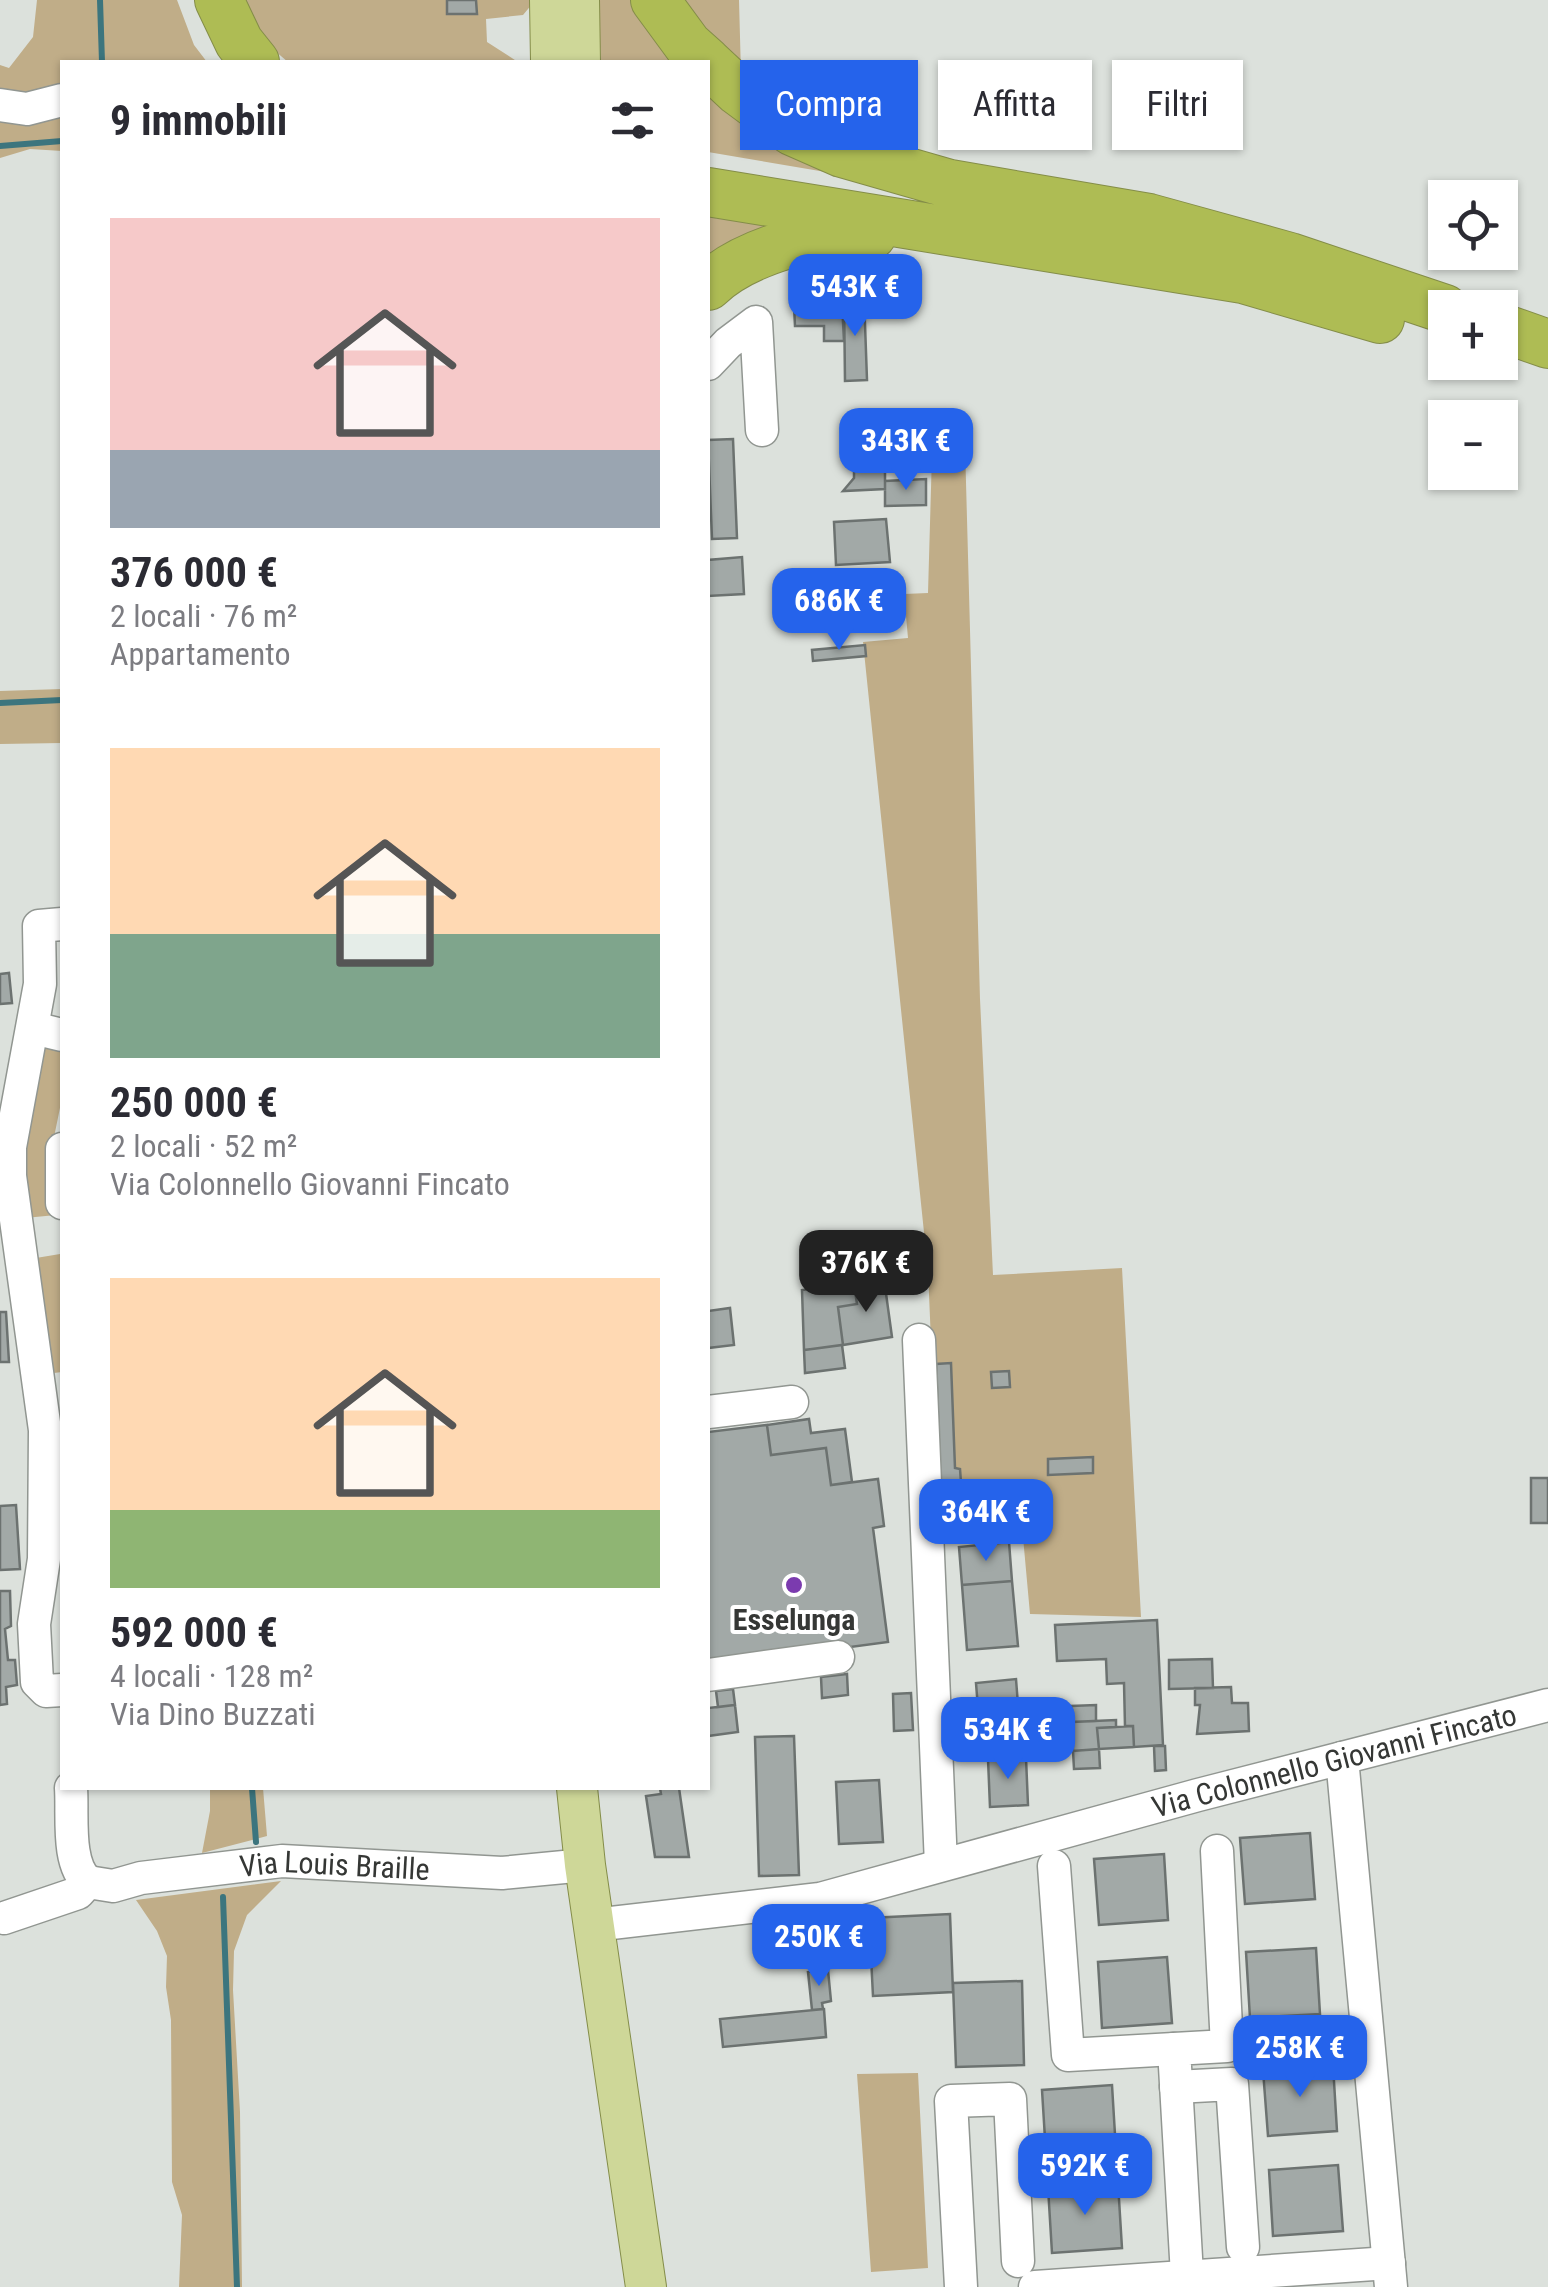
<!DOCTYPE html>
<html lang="it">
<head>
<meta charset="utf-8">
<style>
  body { margin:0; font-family:"Roboto Condensed",sans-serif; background:#f7f7f7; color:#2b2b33; height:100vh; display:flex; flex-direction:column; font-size:38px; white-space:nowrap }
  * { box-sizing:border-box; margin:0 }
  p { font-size:32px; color:#7c7c81 }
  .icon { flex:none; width:55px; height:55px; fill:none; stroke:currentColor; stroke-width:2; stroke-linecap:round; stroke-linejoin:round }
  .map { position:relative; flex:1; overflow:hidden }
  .sheet { position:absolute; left:60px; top:60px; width:650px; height:1730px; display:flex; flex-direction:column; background:#fff; border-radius:0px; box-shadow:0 2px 8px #0004 }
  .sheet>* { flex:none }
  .banner { position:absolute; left:740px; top:60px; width:658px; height:90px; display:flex; gap:20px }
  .controls { position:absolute; left:1428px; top:180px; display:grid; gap:20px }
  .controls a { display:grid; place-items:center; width:90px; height:90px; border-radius:0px; background:#fff; box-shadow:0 2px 8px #0004; font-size:50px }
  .price { position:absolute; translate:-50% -85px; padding:0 22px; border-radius:20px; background:#2563eb; color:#fff; font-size:32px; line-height:65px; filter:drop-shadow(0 2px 5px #0008) }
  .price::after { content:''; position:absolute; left:50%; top:60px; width:30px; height:22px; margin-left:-15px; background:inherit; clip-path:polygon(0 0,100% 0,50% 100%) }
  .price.current { background:#222; color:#fff }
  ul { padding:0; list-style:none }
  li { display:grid; align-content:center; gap:20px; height:530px; padding:0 50px }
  li span { display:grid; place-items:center; height:310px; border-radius:0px; color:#555 }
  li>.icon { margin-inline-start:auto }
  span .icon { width:180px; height:180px; fill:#fffc; stroke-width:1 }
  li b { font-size:42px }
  h2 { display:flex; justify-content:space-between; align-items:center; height:120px; padding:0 50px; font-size:42px }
  .tag { padding:0 35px; border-radius:0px; background:#fff; box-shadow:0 2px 8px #0004; font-size:35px; line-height:90px }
  .tag.current { background:#2563eb; color:#fff }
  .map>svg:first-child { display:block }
  .green { fill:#c0ad88 }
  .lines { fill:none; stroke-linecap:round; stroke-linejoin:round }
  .stream { stroke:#3c757e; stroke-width:6 }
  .building { fill:#a2a9a7; stroke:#6c7270; stroke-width:2.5 }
  .minor-casing { stroke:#919691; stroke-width:35 }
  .major-casing { stroke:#848d49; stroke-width:42 }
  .highway-casing { stroke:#848d49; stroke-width:50 }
  .minor { stroke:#fff; stroke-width:32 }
  .major { stroke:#ced798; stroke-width:40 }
  .highway { stroke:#aebc54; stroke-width:48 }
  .poi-dot { fill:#7b3baf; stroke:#fff; stroke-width:4 }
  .labels { text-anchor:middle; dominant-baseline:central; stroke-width:8; stroke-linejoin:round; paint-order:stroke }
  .poi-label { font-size:30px; font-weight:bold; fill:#353735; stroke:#fff }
  .street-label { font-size:30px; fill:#353735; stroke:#fff }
</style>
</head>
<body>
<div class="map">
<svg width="1548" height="2287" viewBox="0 0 1548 2287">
  <rect width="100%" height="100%" fill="#dce1dc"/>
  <path class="green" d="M37 0H177L194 45 207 62H62V91L0 99V65L9 68 33 37Z
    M239 0H533V3L523 15 486 19 487 42 518 62H288L262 40Z
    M597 0H639L692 62H601Z
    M680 0H739L741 74Z
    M708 76 879 181 708 152Z
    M62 104V151L30 149 0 158V118Z
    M708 217 817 232 708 279Z
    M965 445 980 999 993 1275 1122 1268 1141 1617 1030 1614 1022 1526 939 1529 928 1271 863 642 908 638 904 594 928 593 932 454Z
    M62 689V743L0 744V691Z
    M44 1036 62 1042V1098L52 1147 56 1215 25 1218 22 1147Z
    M60 1254 62 1372 46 1374 30 1259Z
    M210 1788H263L267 1836 202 1853 210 1811Z
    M281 1881 247 1915 234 1951 233 1990 240 2112 242 2287H179L182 2215 172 2182 171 2020 166 1987 167 1956 157 1931 136 1900Z
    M918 2073 928 2268 871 2272 857 2074Z"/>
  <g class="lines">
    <path class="stream" d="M100 0 102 62
      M0 146 62 141
      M0 703 62 700
      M252 1788 256 1842
      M223 1897 237 2287"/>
  </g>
  <path class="building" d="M447 0H476L477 14H447Z
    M841 284 844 341H824V326H795L793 285Z
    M864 296 867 380 845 381 844 297Z
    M924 433V451L883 453V435Z
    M733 439 737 538 712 539 708 440Z
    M885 469V489L843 491 854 478V470Z
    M926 479V505L885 506V481Z
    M886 519 890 562 836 565 834 522Z
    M742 557 744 594 708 596V560Z
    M902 578 903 592 881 593V579Z
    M865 645 866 656 813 661 812 650Z
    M9 973 12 1003 0 1004V974Z
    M884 1279 892 1337 843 1345 838 1307 857 1304 854 1284Z
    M854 1284 857 1304 838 1307 843 1345 804 1350 802 1290Z
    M730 1308 734 1345 708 1348V1311Z
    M0 1312H6L9 1362H0Z
    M842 1345 845 1368 805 1373 804 1350Z
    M951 1363 955 1468 960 1469 962 1496 941 1497 936 1364Z
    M1009 1371 1010 1387 992 1388 991 1372Z
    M809 1419 811 1433 845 1429 852 1482 831 1485 826 1448 771 1455 767 1425Z
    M767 1425 771 1455 826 1448 831 1485 878 1479 884 1526 873 1528 888 1642 708 1666V1432Z
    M1093 1457V1473L1048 1475V1459Z
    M1531 1478H1548V1523H1531Z
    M16 1505 20 1569 0 1570V1506Z
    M1009 1542 1012 1581 962 1585 959 1547Z
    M1012 1581 1018 1646 967 1650 962 1585Z
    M0 1591H10L11 1626 5 1629 8 1660H15L17 1685 6 1687 7 1704 0 1705Z
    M1157 1620 1163 1745 1134 1747 1133 1726H1125L1124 1683 1107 1684 1106 1659 1057 1661 1055 1625Z
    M1212 1659 1213 1688 1169 1689V1660Z
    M847 1674 848 1695 822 1698 821 1677Z
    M1016 1679 1019 1718 979 1721 976 1683Z
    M1231 1687 1232 1703H1248L1249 1731 1197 1734 1200 1705H1195V1688Z
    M733 1689 735 1705 718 1707 716 1691Z
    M911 1693 913 1730 894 1731 893 1694Z
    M735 1705 738 1732 708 1736V1708Z
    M1096 1705V1721L1072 1722 1071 1706Z
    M1019 1718 1021 1740 992 1742 989 1720Z
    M1116 1720V1727L1097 1728 1099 1749 1073 1751 1072 1722Z
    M1133 1726 1134 1747 1099 1749 1097 1728Z
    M794 1736 799 1875 759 1876 755 1737Z
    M1154 1746H1165L1166 1770 1155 1771Z
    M1099 1749 1100 1768 1074 1769 1073 1751Z
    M1026 1758 1028 1805 990 1807 988 1759Z
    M879 1780 883 1842 839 1844 836 1782Z
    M660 1788H679L689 1857H655L646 1796 661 1794Z
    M1310 1833 1315 1899 1245 1904 1240 1838Z
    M1164 1854 1168 1920 1099 1925 1094 1859Z
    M950 1914 953 1992 873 1996 869 1918Z
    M1316 1948 1320 2014 1250 2018 1246 1952Z
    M1167 1957 1172 2023 1102 2028 1098 1962Z
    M828 1970 831 2001 822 2003 823 2009 812 2010 808 1972Z
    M1022 1981 1024 2065 956 2067 953 1983Z
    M824 2009 826 2037 723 2047 720 2019Z
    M1333 2065 1337 2131 1268 2136 1263 2070Z
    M1112 2085 1116 2151 1046 2155 1042 2090Z
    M1338 2165 1343 2231 1273 2236 1269 2170Z
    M1118 2183 1122 2248 1052 2253 1048 2187Z"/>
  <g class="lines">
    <g class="minor-casing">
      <g id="minor">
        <path d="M0 105 27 109 62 100"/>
        <path d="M708 364 728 343 756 322 762 430"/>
        <path d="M62 924 39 926 40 984 10 1147V1176L45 1430 44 1559 34 1624 37 1682 46 1691 62 1690"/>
        <path d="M33 1028 62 1035"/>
        <path d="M62 1149V1203"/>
        <path d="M919 1340 941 1865"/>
        <path d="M708 1412 792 1402"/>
        <path d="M708 1675 838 1657"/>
        <path d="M1342 1758 1391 2287"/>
        <path d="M71 1788C73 1814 66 1864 88 1882"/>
        <path d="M1054 1866 1068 2055 1174 2049"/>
        <path id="s1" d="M4 1918 78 1893 88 1882 113 1886 141 1878 282 1861 502 1873 585 1865"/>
        <path id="s2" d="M594 1925 820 1899 1198 1795 1548 1705"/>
        <path d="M1176 2087 1232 2084 1243 2247"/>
        <path d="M1187 2275 1174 2049 1227 2046 1217 1851"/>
        <path d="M961 2287 951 2101 1010 2099 1018 2261"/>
        <path d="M1035 2287 1389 2263"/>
      </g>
    </g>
    <g class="major-casing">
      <path id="major" d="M550 0 551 62
        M579 0 580 62
        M577 1788 585 1865 646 2287"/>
    </g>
    <g class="highway-casing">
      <path id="highway" d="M219 0 239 42 255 62
        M655 0 688 45 707 62
        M708 63 738 91 792 131 842 153 950 184 1149 218 1290 257 1445 309
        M708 192 1243 279 1380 319
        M708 286C743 252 824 228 872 235
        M1500 327 1548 344"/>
    </g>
    <use href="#minor" class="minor"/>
    <use href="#major" class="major"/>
    <use href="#highway" class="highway"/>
  </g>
  <circle class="poi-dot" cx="794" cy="1585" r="10"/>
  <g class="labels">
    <g class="poi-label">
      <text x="794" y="1619">Esselunga</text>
    </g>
    <g class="street-label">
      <text stroke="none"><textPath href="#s2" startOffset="760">Via Colonnello Giovanni Fincato</textPath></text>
      <text stroke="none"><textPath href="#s1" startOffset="342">Via Louis Braille</textPath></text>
    </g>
  </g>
</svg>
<div class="controls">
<a><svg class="icon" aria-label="locate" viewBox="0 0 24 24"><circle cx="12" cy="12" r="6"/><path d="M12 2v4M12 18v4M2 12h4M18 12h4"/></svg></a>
<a>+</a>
<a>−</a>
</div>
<b class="price" style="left:855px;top:339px">543K €</b>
<b class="price" style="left:906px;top:493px">343K €</b>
<b class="price" style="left:839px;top:653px">686K €</b>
<b class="price current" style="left:866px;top:1315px">376K €</b>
<b class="price" style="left:986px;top:1564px">364K €</b>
<b class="price" style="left:1008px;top:1782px">534K €</b>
<b class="price" style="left:819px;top:1989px">250K €</b>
<b class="price" style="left:1300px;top:2100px">258K €</b>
<b class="price" style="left:1085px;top:2218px">592K €</b>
<div class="banner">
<a class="tag current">Compra</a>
<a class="tag">Affitta</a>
<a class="tag">Filtri</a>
</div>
<section class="sheet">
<h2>9 immobili<svg class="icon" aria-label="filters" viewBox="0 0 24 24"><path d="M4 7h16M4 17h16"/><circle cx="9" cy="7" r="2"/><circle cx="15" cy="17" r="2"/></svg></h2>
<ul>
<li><span style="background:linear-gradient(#f6c9c9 75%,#9aa5b1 0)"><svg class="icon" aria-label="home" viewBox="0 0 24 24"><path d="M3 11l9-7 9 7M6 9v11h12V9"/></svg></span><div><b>376 000 €</b><p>2 locali · 76 m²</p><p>Appartamento</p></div></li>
<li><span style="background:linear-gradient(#ffd9b3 60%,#7fa58c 0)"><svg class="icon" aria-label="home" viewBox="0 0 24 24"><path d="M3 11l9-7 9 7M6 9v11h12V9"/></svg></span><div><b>250 000 €</b><p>2 locali · 52 m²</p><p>Via Colonnello Giovanni Fincato</p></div></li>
<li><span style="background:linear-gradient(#ffd9b3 75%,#8fb573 0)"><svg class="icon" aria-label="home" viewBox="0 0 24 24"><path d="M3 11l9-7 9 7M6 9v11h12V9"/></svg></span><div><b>592 000 €</b><p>4 locali · 128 m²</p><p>Via Dino Buzzati</p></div></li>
</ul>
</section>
</div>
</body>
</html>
